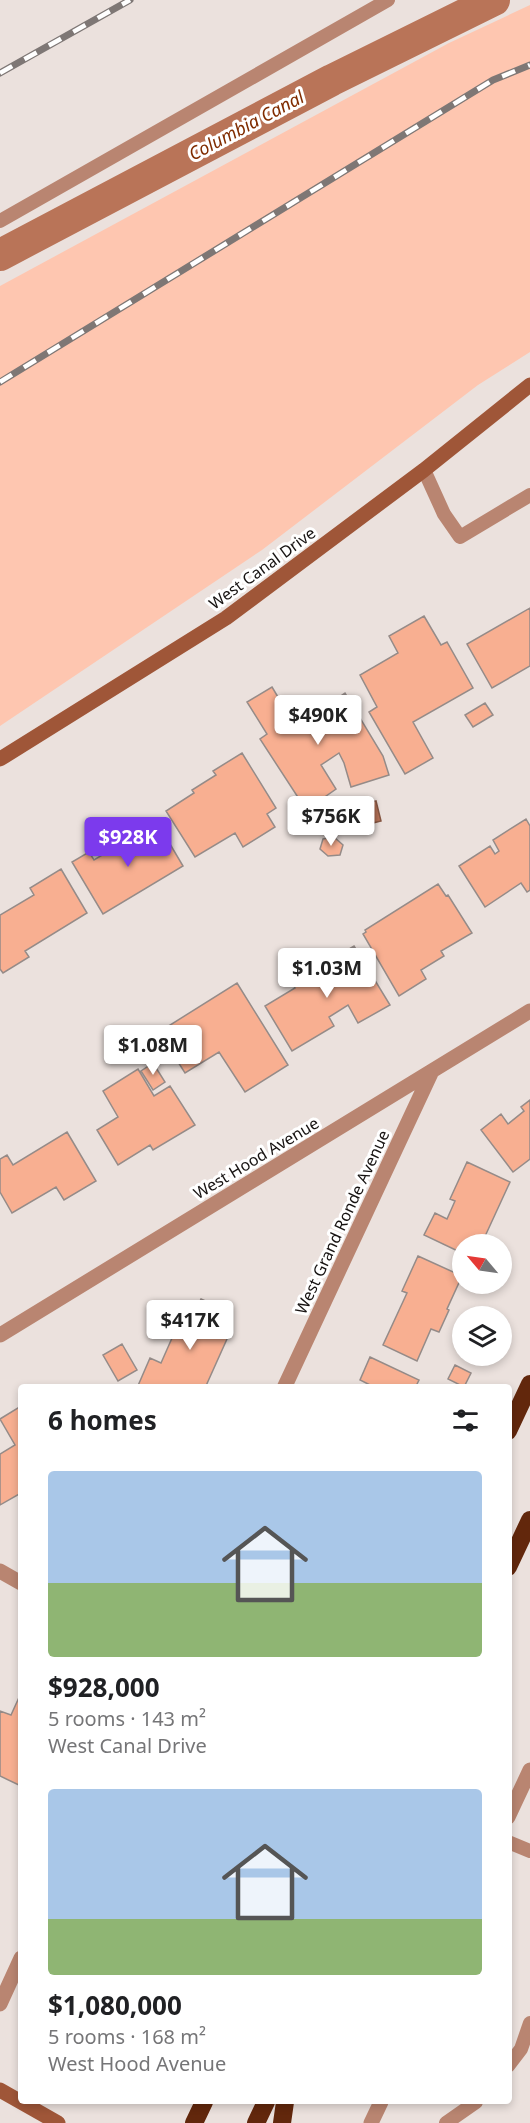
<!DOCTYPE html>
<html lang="en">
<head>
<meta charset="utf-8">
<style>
  body { margin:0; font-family:"Noto Sans",sans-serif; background:#f6f6f6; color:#202124; height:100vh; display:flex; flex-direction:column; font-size:22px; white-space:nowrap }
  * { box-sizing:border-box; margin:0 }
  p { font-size:20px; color:#757577 }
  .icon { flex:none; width:33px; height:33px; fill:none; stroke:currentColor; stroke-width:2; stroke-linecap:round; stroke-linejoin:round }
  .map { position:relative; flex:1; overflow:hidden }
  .panel { position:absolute; left:18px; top:1384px; width:494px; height:720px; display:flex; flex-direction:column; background:#fff; border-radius:6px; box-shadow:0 3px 9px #0003 }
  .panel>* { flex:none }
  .needle { width:39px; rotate:299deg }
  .tools { position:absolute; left:452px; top:1234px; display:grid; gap:12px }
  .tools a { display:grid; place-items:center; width:60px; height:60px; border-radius:50%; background:#fff; box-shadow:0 3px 9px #0003; font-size:30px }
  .price { position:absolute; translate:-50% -51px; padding:0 14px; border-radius:6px; background:#fff; color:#222; font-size:20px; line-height:39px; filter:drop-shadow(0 2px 3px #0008) }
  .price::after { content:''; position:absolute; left:50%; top:36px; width:18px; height:14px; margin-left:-9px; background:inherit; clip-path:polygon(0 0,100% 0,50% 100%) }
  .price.on { background:#7c3aed; color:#fff }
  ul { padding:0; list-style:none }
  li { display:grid; align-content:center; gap:12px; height:318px; padding:0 30px }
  li span { display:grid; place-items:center; height:186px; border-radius:6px; color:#555 }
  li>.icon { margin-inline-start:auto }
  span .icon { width:108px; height:108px; fill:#fffc; stroke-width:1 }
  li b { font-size:26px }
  h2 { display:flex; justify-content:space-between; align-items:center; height:72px; padding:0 30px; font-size:26px }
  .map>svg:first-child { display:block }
  .green { fill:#fec6b0 }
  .water { fill:#b97458; stroke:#885743; stroke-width:1.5 }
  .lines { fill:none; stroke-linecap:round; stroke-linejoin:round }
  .canal { stroke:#b97458; stroke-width:32 }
  .building { fill:#f8af91; stroke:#958b88; stroke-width:1.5 }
  .lane { stroke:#b98571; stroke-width:14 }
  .street { stroke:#b98571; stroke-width:15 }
  .secondary { stroke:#9f5638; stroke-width:15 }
  .highway { stroke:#62270c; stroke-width:18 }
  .rail-casing { stroke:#7e7775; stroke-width:7 }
  .rail { stroke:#fff; stroke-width:4.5; stroke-dasharray:14; stroke-linecap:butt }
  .labels { text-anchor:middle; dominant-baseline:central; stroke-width:6; stroke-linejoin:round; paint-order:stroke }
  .street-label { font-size:16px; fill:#161211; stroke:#fff }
  .water-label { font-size:18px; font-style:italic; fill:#802c00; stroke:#fff }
</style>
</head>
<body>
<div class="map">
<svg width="530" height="2123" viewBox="0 0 530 2123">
  <rect width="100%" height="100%" fill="#ebe1dd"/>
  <path class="green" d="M530 5V352L478 385 262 550 0 726V286L449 43Z"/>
  <path class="water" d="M376 801 381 821 334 833 329 814Z"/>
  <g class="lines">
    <path class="canal" d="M0 255 332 80 494 0"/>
  </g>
  <path class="building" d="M530 608V666L492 688 467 644Z
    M424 616 441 645 447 642 473 688 413 722 433 758 405 774 369 712 377 707 360 675 398 653 389 636Z
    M272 687 294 724 296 723 300 730 326 714 322 709 345 693 383 756 389 775 351 787 344 763 339 753 321 765 336 789 309 808 305 803 303 805 260 739 267 734 247 702Z
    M485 703 493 715 473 727 465 715Z
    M242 753 276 808 267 814 275 827 243 847 235 833 195 857 166 811 194 793 192 790 216 775 213 771Z
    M526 819 530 826V890L527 892 521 883 485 907 459 866 490 846 495 854 499 851 493 840Z
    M157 822 183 866 103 914 72 862 89 852 94 860Z
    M334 837 343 845 340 855 328 856 320 849 323 839Z
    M61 869 87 913 25 951 29 957 3 973 0 969V915L34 895 30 888Z
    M438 884 446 896 448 895 472 933 441 951 444 956 421 970 426 979 399 996 363 934 366 932 365 930Z
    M354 946 390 1005 358 1023 348 1005 329 1017 334 1026 292 1051 265 1006 295 988 292 983Z
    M237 983 288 1065 245 1092 219 1052 185 1073 159 1032Z
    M153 1063 165 1082 153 1090 141 1071Z
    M138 1069 154 1096 170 1086 195 1125 153 1150 150 1145 118 1165 97 1130 118 1117 103 1091Z
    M530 1100V1159L513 1172 481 1130 501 1114 508 1124 524 1111 521 1107Z
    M67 1132 96 1181 64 1200 56 1187 12 1213 0 1192V1159L7 1155 13 1165Z
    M467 1162 510 1182 481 1245H462V1253L424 1235 435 1213 447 1219 455 1201 450 1199Z
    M418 1256 462 1276 447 1309 449 1310 439 1332 431 1329 417 1361 383 1345 407 1293 402 1291Z
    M201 1299 227 1311 221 1325 231 1330 205 1388H137L150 1358 161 1363 176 1329 173 1327 175 1322 179 1323 185 1309 194 1314Z
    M122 1344 137 1370 118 1381 103 1355Z
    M370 1357 419 1380 415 1388H369L370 1385 360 1380Z
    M455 1365 471 1373 464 1387 448 1379Z
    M21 1406V1493L0 1505V1454L15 1445 0 1419Z
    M21 1693V1786L0 1776V1711L11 1715Z"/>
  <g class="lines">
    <path class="lane" d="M0 221 388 0
      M424 470 444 514 460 537 530 495
      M508 1842 530 1851
      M508 2066 521 2049 530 2023
      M446 2123 476 2102"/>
    <path class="street" d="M0 1335 530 1011
      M284 1388 432 1071
      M0 1571 21 1583
      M508 1817 530 1770
      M0 2004 21 1958
      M371 2123 381 2102"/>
    <path class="secondary" d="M0 759 226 618 424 470 530 385
      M0 2090 58 2123"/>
    <path class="highway" d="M508 1431 530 1384
      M508 1567 530 1520
      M194 2123 204 2102
      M256 2123 266 2102
      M282 2123 285 2102"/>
    <g class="rail-casing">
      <path id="rail" d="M0 73 130 0
        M0 382 493 80 530 65"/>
    </g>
    <use href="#rail" class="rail"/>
  </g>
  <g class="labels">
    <g class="street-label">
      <text transform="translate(262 568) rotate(-36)">West Canal Drive</text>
      <text transform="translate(256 1158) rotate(-31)">West Hood Avenue</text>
      <text transform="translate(342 1222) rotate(-65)">West Grand Ronde Avenue</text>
    </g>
    <g class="water-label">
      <text transform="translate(246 125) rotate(-28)">Columbia Canal</text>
    </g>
  </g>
</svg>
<div class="tools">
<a><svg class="needle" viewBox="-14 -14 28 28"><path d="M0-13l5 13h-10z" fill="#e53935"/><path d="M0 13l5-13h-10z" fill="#757577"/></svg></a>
<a><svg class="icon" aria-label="layers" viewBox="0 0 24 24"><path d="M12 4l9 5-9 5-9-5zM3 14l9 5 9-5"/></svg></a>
</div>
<b class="price" style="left:318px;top:746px">$490K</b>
<b class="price" style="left:331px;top:847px">$756K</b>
<b class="price on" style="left:128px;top:868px">$928K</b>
<b class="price" style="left:327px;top:999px">$1.03M</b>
<b class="price" style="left:153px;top:1076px">$1.08M</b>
<b class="price" style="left:190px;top:1351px">$417K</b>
<section class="panel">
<h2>6 homes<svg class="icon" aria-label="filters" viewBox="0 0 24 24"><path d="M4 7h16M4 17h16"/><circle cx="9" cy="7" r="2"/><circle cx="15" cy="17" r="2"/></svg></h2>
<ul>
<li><span style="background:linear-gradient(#a9c7e8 60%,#8fb573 0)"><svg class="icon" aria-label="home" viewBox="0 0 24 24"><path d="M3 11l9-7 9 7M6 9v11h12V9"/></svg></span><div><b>$928,000</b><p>5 rooms · 143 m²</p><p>West Canal Drive</p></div></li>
<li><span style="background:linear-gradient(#a9c7e8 70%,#8fb573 0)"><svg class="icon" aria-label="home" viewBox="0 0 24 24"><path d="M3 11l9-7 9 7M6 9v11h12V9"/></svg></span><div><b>$1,080,000</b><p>5 rooms · 168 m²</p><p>West Hood Avenue</p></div></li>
</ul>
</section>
</div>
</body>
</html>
